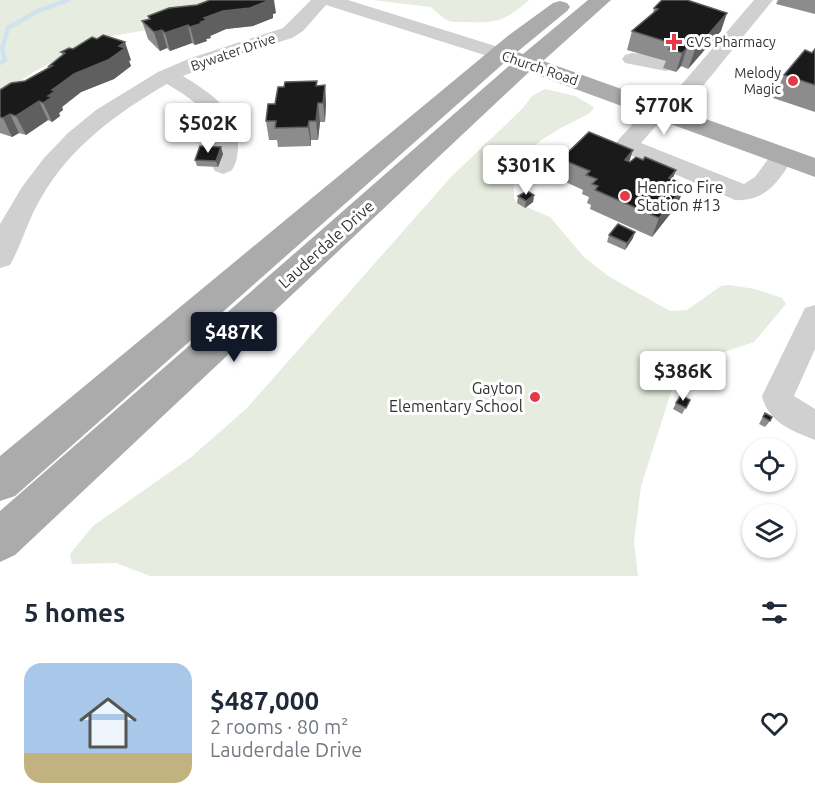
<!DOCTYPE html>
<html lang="en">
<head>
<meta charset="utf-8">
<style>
  body { margin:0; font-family:Ubuntu,sans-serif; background:#f6f6f7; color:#1f2937; height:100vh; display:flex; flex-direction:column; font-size:22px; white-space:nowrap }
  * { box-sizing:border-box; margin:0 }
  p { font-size:20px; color:#747a83 }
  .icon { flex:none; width:33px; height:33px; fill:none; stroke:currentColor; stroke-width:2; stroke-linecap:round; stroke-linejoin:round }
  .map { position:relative; height:576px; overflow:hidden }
  .sheet { display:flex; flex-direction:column; background:#fff; flex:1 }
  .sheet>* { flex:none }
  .fabs { position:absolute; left:742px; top:438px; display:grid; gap:12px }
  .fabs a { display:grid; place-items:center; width:54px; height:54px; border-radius:50%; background:#fff; box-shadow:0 2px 4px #0004; font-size:30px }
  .price { position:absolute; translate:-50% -51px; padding:0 14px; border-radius:6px; background:#fff; color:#222; font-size:20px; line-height:39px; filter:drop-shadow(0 2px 3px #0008) }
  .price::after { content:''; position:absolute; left:50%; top:36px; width:18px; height:14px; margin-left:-9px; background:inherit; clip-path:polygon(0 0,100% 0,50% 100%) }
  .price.on { background:#111827; color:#fff }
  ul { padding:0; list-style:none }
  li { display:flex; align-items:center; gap:18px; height:150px; padding:0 24px }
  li+li { border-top:2px solid #e0e1e3 }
  li span { display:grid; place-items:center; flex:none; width:168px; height:120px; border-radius:18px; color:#555 }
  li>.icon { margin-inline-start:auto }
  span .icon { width:72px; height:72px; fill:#fffc; stroke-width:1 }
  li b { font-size:26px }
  h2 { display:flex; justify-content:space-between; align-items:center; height:72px; padding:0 24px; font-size:26px }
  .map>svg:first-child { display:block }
  .green { fill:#e6ecdf }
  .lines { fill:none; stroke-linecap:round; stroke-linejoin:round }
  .stream { stroke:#cfe2ee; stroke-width:4.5 }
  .minor { fill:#d0d0d0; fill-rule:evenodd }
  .major { fill:#ababab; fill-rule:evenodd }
  .tree { fill:#a2b095 }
  .wall { fill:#8c8c8c }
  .shaded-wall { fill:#5f5f5f }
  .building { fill:#1a1a1a; stroke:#5f5f5f; stroke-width:1.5 }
  .poi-dot { fill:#e63946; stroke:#fff; stroke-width:2 }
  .labels { text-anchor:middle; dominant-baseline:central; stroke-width:6; stroke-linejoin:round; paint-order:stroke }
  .far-poi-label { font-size:14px; fill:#333; stroke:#fff; text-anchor:start }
  .far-street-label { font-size:14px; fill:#333; stroke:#fff }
  .poi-label { font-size:16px; fill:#333; stroke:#fff; text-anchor:start }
  .street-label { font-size:16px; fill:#333; stroke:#fff }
</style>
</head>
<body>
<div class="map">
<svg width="815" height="576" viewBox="0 0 815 576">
  <rect width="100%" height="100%" fill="#fff"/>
  <path class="green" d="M0 0H242L147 30 112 36 80 47 32 73 0 95Z
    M372 0H529C504 22 497 23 464 22 458 22 450 23 445 19 439 15 437 11 430 7Z
    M545 89 575 96 594 107 590 113C564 127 528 141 516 170 513 178 514 190 514 198L517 203 550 217 584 257 608 276 670 311 687 310 721 286 729 285 755 289 782 298 786 304 754 342 712 356 704 352 678 376 672 389 641 486 634 542 638 576H150L116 563 72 564 70 554 93 526 190 458 246 409 451 177 523 108 532 96Z"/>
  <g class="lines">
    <path class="stream" d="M0 63 5 60 2 49 8 28 38 11 68 0"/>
    <path class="minor" d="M311 0H348L508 50 511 54 508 58H494L326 5 303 31 292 38 228 58 183 76C210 93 237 109 238 144 238 153 237 164 231 171L223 174 215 171C209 164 213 157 214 149 218 114 193 100 167 84 118 112 69 148 41 198 28 219 22 244 10 265L0 268V224L22 187 44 158 68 133 96 110 158 72 191 58 283 28Z
      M754 0H773L676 119H662L641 143 744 184 755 177 774 151 782 149 790 151 794 156C780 180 766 202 735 200L621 151 616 143 620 138 650 105H664Z
      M632 53C645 54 668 53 676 65L673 69 666 71 625 63 622 59 625 55Z
      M815 305V349L794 396 815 409V440C792 431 768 422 762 396L805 308Z"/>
    <path class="major" d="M588 0H611L543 61 815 158V177L529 72 15 555 0 562V511L510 65 504 63 15 496 0 501V456L509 35 553 3 560 1 567 3 570 7 567 11 517 52 523 54Z"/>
  </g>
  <circle class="tree" cx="752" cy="90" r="6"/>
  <path class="wall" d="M778 0H815V14L776 4Z
    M654 8 721 31 688 69 681 66 676 72 663 68 666 61 627 50 632 31 653 13Z
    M276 13 273 14V18L253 26 226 29 210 36 211 38 206 39 207 41 195 45 192 43 170 51 167 48 160 51 148 39 142 21 149 19 148 16Z
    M73 49 131 60 129 61 131 66 114 79 81 92 62 107 63 110 59 113 60 116 52 122 48 120 26 135 19 133 12 137 0 133V90L25 81 50 67 49 66 63 55 61 52Z
    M815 49V112L773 98 784 75 812 53Z
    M317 81V86L325 85 326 104 325 122H320L318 140H311V146L278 147 277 140H269L266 121 284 87Z
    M223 154 218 167 197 166 195 160Z
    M561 159 629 161 672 180 678 204 652 237 590 209 591 205 587 203 589 197 582 194 583 190 557 178Z
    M534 195 533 202 525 208 517 203 518 196Z
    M609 235 633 238 625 250 607 242Z
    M690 400 682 414 673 409 676 403Z
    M765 413 770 421 765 427 759 424Z"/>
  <path class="shaded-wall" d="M268 0H274L276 13 273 14V18L253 26 226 29 210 36 211 38 206 39 207 41 195 45 190 27 201 22 204 18 223 11Z
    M727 13 721 31 688 69 695 50Z
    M188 25 192 43 170 51 165 33Z
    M162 30 167 48 160 51 154 32Z
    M125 42 131 60 129 61 131 66 114 79 81 92 62 107 63 110 59 113 60 116 52 122 43 103 52 90 74 74Z
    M687 48 681 66 676 72 682 53Z
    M325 85 326 104 325 122 323 103Z
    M39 101 48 120 26 135 16 116Z
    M318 103 320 122 318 140 316 121Z
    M10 114 19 133 12 137 3 118Z
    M309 121 311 140V146L308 127Z
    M221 147 223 154 218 167 216 161Z
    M633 150 627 169 625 160Z
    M676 170 669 189V178Z
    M685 185 678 204 652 237 659 218Z
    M534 195 533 202 525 208 526 201Z
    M635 232 633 238 625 250 627 243Z"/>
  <path class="building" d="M210 0H270L250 8 223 11 204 18 207 20 201 22 203 23 190 27 188 25 165 33 162 30 154 32 142 21 150 19 148 16 169 8 197 5Z
    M662 0H687L727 13 695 50 687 48 682 53 669 49 674 44 632 31 658 9 654 8Z
    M103 35 125 42 119 46 125 48 108 60 74 74 52 90 55 91 48 96 52 97 43 103 39 101 16 116 10 114 3 118 0 117V90L11 83 25 81 52 66H49L65 53 61 52 69 48 73 49 92 37 97 39Z
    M815 49V85L784 75 805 50 812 53Z
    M317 81 316 86 325 85 323 103H318L316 121H309L308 127 275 128 276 121H266L268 104H275L278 87H284L285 82Z
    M589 132 633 150 625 160 630 162 636 157 643 160 645 157 676 170 669 178 685 185 659 218 595 190 598 186 592 184 597 179 586 175 590 171 561 159Z
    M200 146 221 147 216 161 195 160Z
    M527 191 534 195 526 201 518 196Z
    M618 224 635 232 627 243 609 235Z
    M681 395 690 400 686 408 676 403Z
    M765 413 772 417 770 421 763 417Z"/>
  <g class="poi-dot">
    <path d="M671 33h6v6h6v6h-6v6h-6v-6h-6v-6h6z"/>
    <circle cx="793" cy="81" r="6"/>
    <circle cx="625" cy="196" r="6"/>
    <circle cx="535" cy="397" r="6"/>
  </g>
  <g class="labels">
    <g class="far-poi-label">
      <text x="686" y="42">CVS Pharmacy</text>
      <text x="781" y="73" text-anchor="end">Melody<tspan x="781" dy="16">Magic</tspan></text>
    </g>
    <g class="far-street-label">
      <text transform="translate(233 52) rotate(-19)">Bywater Drive</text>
      <text transform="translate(540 68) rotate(19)">Church Road</text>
    </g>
    <g class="poi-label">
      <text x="637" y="187">Henrico Fire<tspan x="637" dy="18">Station #13</tspan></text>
      <text x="523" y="388" text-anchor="end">Gayton<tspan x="523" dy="18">Elementary School</tspan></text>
    </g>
    <g class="street-label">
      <text transform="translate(326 244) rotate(-42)">Lauderdale Drive</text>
    </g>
  </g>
</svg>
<div class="fabs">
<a><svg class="icon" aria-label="locate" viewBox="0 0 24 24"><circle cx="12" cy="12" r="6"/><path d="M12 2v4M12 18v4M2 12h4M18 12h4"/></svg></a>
<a><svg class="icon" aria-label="layers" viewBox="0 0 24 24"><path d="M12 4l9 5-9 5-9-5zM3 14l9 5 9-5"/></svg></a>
</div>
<b class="price" style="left:664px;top:136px">$770K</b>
<b class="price" style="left:208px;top:154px">$502K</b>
<b class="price" style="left:526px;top:196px">$301K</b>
<b class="price on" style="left:234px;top:363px">$487K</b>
<b class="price" style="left:683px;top:402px">$386K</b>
</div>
<section class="sheet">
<h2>5 homes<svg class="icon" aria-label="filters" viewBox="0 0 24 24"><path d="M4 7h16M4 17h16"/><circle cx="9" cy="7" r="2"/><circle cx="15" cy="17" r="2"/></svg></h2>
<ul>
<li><span style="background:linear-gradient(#a9c7e8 75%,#c2b280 0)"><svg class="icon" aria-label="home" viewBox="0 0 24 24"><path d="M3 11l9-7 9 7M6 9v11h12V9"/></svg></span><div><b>$487,000</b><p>2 rooms · 80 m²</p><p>Lauderdale Drive</p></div><svg class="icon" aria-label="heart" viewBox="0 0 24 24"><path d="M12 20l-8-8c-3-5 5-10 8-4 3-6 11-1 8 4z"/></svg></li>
</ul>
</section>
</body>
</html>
